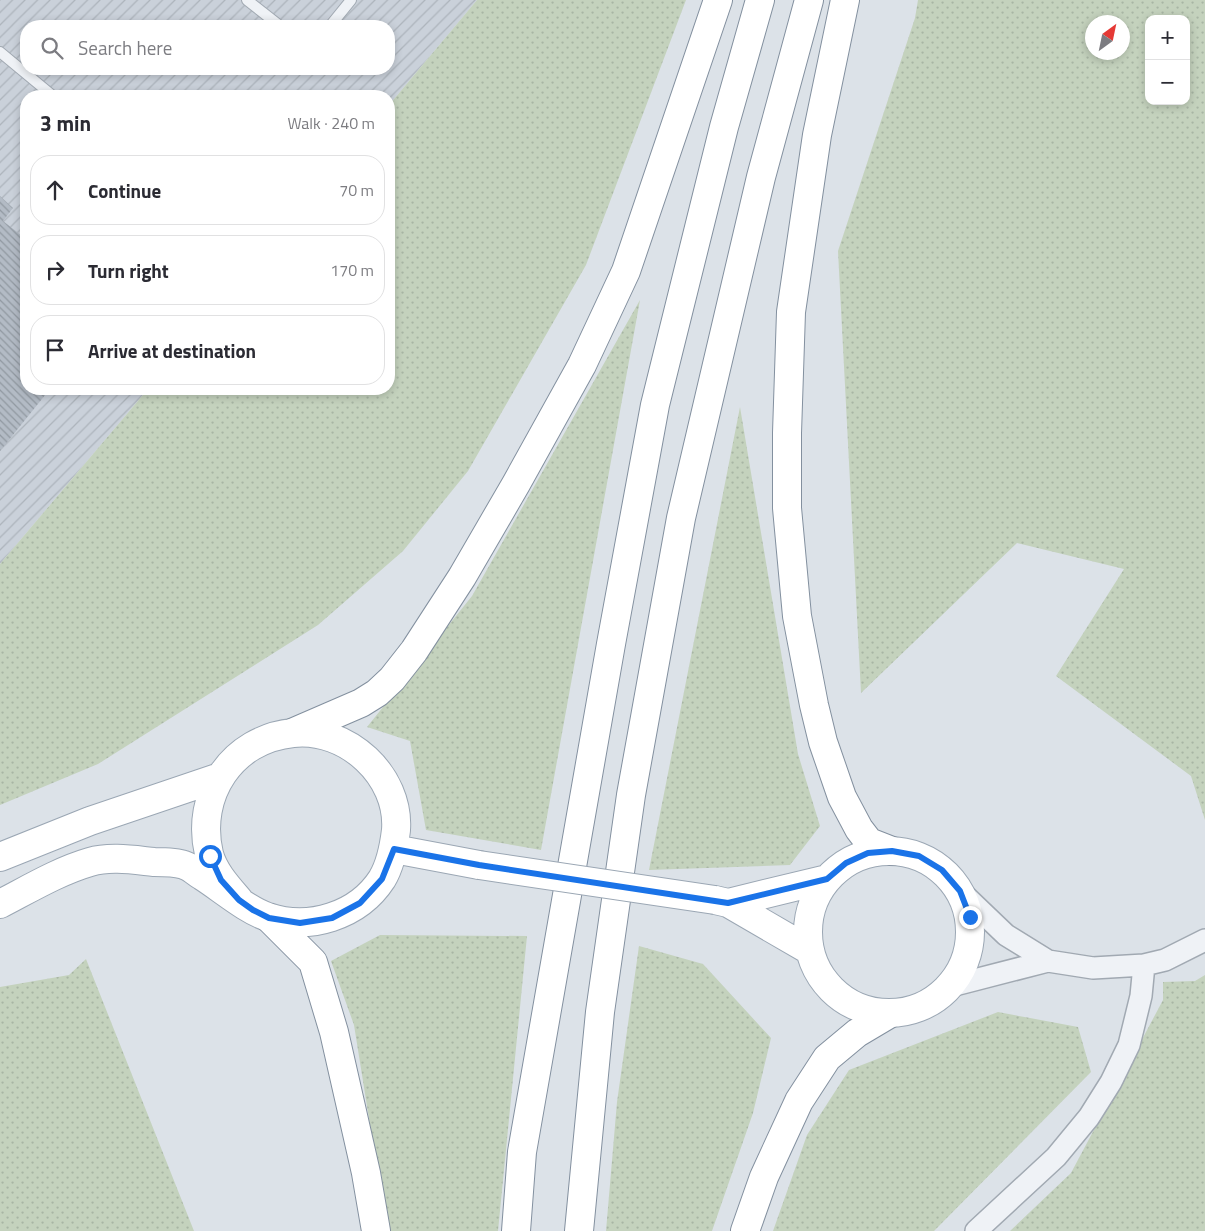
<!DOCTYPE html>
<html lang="en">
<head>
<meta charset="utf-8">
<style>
  :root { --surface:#fff; --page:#f7f7f7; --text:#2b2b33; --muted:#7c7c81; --line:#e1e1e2 }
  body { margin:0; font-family:"Titillium Web",sans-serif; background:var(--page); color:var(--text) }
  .controls { position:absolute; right:15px; top:15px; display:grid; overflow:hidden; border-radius:10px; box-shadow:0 2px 8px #0003 }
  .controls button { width:45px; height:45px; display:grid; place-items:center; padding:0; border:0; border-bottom:1px solid var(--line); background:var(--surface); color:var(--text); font:25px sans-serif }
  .compass { position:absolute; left:1085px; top:15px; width:45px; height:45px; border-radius:50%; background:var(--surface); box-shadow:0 2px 8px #0003; rotate:33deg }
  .stop { position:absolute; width:15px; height:15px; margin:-11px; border:4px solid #1a73e8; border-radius:50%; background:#fff }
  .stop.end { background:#1a73e8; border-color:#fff; box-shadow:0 1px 5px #0008 }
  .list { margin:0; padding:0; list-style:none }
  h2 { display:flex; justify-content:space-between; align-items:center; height:65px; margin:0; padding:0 20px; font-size:21px }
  h2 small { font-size:16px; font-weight:400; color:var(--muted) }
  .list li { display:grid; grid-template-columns:32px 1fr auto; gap:15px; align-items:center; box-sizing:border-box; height:70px; margin:0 10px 10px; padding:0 10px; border:1px solid var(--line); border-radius:20px }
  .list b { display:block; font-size:19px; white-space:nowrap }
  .list em { font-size:16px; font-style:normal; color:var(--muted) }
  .icon { flex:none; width:28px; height:28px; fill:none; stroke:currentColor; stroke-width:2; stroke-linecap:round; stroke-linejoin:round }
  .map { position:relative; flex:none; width:1205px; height:1231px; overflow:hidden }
  .search { position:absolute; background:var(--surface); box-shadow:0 2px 8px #0003; left:20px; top:20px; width:375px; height:55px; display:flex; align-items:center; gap:12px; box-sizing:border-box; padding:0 18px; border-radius:20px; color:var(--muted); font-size:19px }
  .panel { position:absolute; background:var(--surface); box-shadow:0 2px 8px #0003; left:20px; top:90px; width:375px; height:305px; border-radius:20px }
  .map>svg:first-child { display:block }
</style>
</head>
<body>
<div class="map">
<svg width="1205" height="1231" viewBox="0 0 1205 1231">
  <defs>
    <pattern id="industrial-furrows" width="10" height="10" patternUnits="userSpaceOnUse" patternTransform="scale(1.25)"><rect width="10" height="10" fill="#cad1da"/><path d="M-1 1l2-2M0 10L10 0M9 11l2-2" fill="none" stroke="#adb4bc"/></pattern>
    <pattern id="grass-dots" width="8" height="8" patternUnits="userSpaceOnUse" patternTransform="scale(1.25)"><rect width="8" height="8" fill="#c4d2bd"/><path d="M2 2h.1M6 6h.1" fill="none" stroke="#a8b5a4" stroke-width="1.8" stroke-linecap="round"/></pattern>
    <pattern id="building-back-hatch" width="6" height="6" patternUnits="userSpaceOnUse" patternTransform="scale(1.25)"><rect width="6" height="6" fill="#b3bbc5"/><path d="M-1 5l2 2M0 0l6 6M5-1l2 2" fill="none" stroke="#9199a1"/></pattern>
  </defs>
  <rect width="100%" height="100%" fill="#dce2e8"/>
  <path fill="url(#industrial-furrows)" fill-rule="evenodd" d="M0 0H477L389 105V96H26V389H148L0 564ZM26 26H389V69H26Z"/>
  <path fill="url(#grass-dots)" fill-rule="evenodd" d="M477 0H686L586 265 468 471 403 551 318 625 98 764 0 805V564L148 389H389V105Z
    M918 0H1205V820L1191 776 1056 676 1124 569 1017 543 861 693 838 251 915 18ZM1149 19H1186V101H1149ZM1092 22H1122V52H1092Z
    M640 300 541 850 426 830 410 741 367 727 472 596Z
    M740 407 798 754 820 826 790 865 649 870Z
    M380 935 527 936 498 1231H387L354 1025 331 961Z
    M639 946 703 964 771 1038 753 1113 712 1231H606L617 1102Z
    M86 959 194 1231H0V987L69 975Z
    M1205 975V1231H1010L1071 1173 1163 1000V982L1195 981Z
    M998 1012 1078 1027 1091 1072 934 1231H773L807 1135 849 1070Z"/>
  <path fill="url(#building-back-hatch)" d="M0 196 13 208 3 221 26 239V389H50L0 451Z"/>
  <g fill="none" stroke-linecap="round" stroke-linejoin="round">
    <g stroke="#a1a9b2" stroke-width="12">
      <path id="service" d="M247 0 280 26
        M330 26 351 0
        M0 52 53 96"/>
    </g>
    <g stroke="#a1a9b2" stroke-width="24">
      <path id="minor" d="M960 891 1006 935 1048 961 1093 968 1144 965 1165 960 1205 940
        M951 986 1048 961
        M976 1231 1056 1157 1089 1117 1111 1082 1129 1045 1141 996 1144 965"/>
    </g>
    <g stroke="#9ba7b4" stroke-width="30">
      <path id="primary" d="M394 849 479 865
        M808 932a81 81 0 1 1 162 0a81 81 0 1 1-162 0Z
        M0 857 90 821 220 777
        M715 900 728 903 809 950
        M728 903 827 879
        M0 904C29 889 59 871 90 862 110 856 134 860 154 862 164 862 176 862 184 865 191 867 197 873 202 876 221 888 248 911 268 917 309 931 358 916 382 879 391 864 394 847 396 830 400 776 347 727 293 733 232 739 195 795 209 854 214 872 227 886 239 900"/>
    </g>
    <g stroke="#83909f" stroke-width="30">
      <path id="trunk" d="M845 0 817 135 791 312 787 433V508L797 616 814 705 823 742 842 797 859 829 869 842 892 851
        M294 732 361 703 377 693 392 679 414 651 462 577 516 484 582 365 626 271 718 0"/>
    </g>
    <g stroke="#83909f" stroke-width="30">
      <path id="motorway" d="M269 918 313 962 334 1032 366 1173 376 1231
        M516 1231 522 1152 611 644 655 405 724 127 760 0
        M579 1231 600 1012 631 795 681 518 761 177 809 0
        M745 1231 764 1177 799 1101 827 1058 857 1033 889 1014"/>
    </g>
    <use href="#service" stroke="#eff2f6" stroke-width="10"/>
    <use href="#minor" stroke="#eff2f6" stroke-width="21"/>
    <use href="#primary" stroke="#fff" stroke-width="28"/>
    <use href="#trunk" stroke="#fff" stroke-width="28"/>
    <use href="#motorway" stroke="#fff" stroke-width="28"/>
    <g stroke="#9ba7b4" stroke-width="30" stroke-linecap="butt">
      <path id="primary-bridge" d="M479 865 715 900"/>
    </g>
    <use href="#primary-bridge" stroke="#fff" stroke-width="28"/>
  </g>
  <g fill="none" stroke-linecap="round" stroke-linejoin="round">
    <path stroke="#1a73e8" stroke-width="6" d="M210 856 221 880 239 900 253 910 269 918 300 923 332 918 360 903 382 879 394 849 479 865 728 903 827 879 846 863 868 853 892 851 919 856 942 870 960 891 970 917"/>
  </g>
</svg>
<div class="controls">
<button>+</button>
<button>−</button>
</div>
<svg class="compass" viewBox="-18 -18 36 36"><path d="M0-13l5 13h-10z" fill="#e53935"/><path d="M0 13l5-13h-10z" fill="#7c7c81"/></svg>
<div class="stop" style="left:210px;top:856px"></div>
<div class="stop end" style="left:970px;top:917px"></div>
<div class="search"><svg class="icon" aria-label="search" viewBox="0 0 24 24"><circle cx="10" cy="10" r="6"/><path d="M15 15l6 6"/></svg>Search here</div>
<section class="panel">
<h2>3 min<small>Walk · 240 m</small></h2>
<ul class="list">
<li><svg class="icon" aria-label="ahead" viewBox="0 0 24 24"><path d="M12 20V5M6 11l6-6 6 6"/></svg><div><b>Continue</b></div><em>70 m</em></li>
<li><svg class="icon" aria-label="right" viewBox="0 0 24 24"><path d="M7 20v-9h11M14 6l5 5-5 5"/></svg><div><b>Turn right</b></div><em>170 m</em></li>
<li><svg class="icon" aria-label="arrive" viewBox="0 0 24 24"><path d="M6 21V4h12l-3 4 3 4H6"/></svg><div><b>Arrive at destination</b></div></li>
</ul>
</section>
</div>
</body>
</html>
